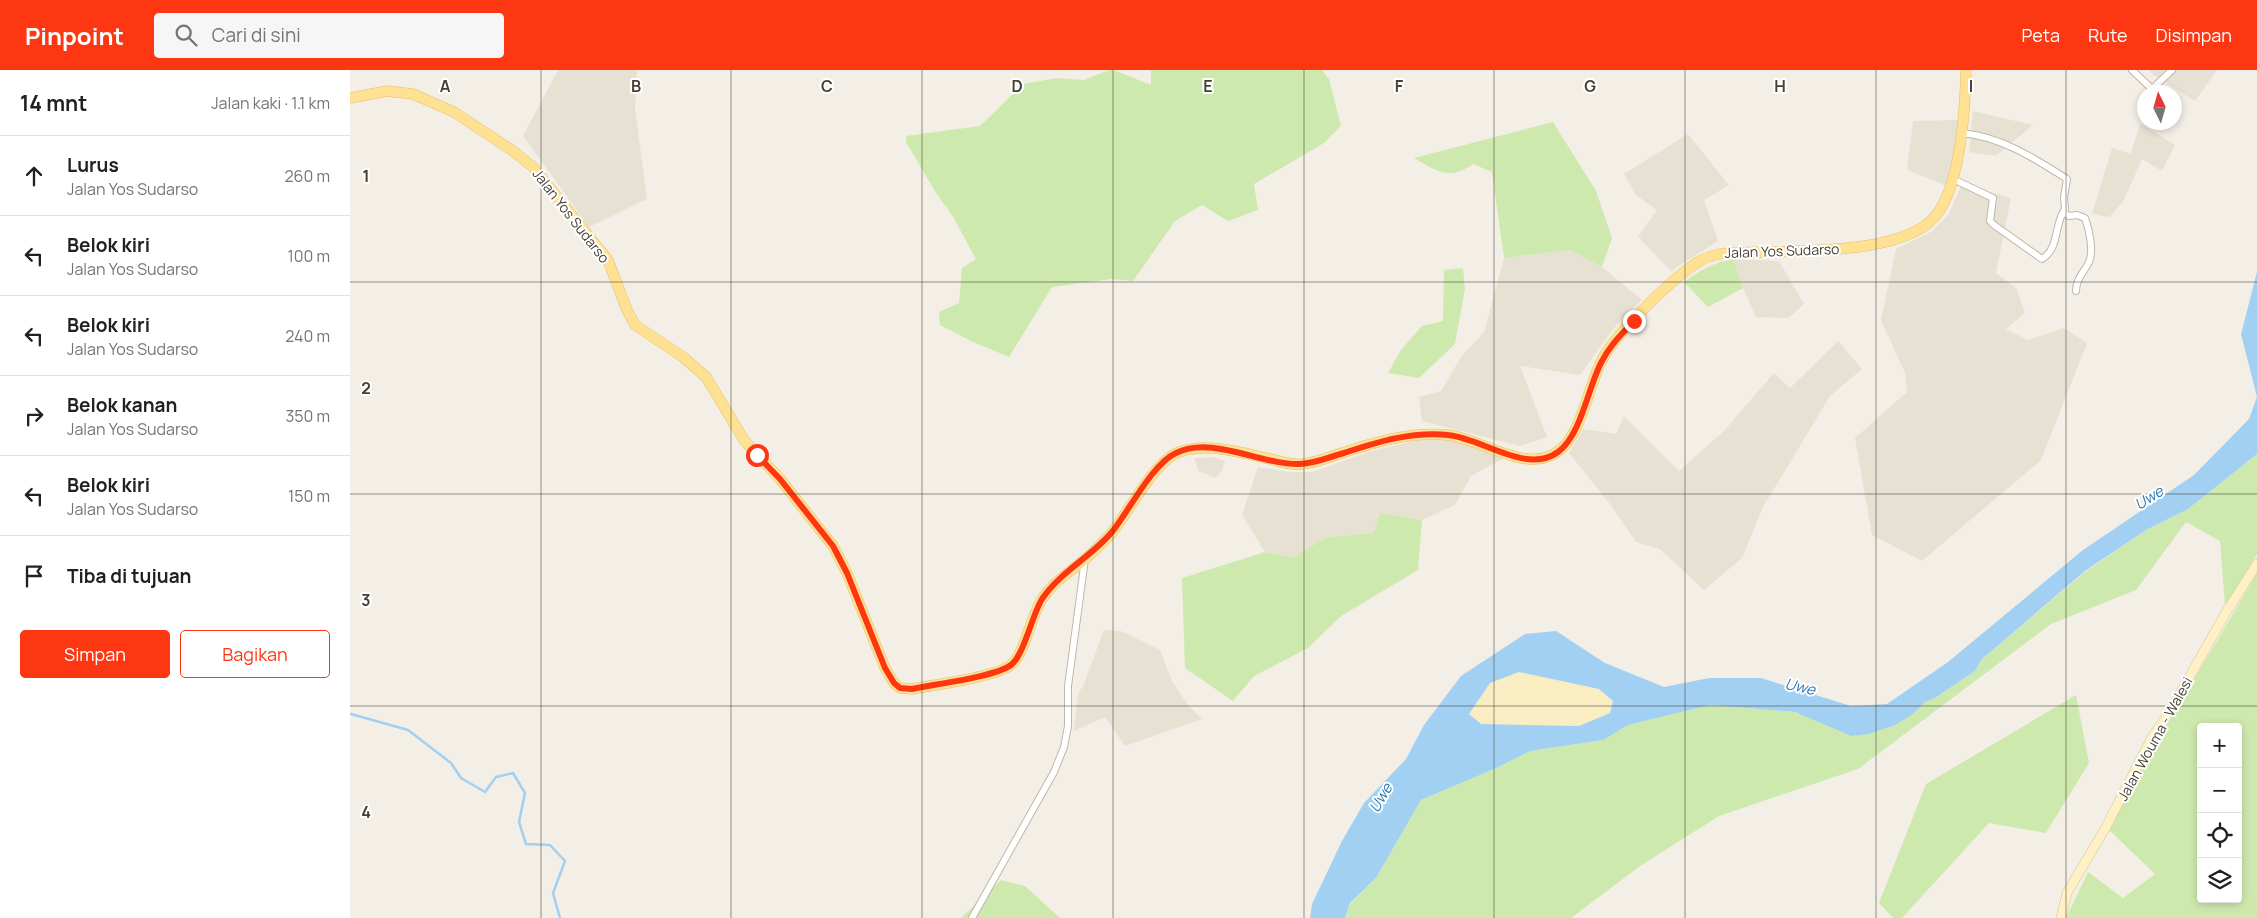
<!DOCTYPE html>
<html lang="id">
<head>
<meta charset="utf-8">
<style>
  :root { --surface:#fff; --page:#f6f6f6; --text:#202124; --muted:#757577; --line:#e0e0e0; --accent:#fe3713 }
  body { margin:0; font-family:Manrope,sans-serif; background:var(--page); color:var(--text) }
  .controls { position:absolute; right:15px; bottom:15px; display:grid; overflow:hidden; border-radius:5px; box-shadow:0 2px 8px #0003 }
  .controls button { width:45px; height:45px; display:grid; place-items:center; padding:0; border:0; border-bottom:1px solid var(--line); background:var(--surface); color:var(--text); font:25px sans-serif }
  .compass { position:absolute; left:1787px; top:15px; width:45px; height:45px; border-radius:50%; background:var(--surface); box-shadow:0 2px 8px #0003; rotate:355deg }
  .stop { position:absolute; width:15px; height:15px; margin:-11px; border:4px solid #fe3713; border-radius:50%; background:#fff }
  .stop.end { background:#fe3713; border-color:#fff; box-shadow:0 1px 5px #0008 }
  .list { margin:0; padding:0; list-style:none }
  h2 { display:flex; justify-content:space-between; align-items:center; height:65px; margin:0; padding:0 20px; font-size:21px }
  h2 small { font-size:16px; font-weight:400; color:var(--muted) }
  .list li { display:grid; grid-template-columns:32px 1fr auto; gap:15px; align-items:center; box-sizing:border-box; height:80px; padding:0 20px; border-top:1px solid var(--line) }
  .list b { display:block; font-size:19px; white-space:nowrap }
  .list p { margin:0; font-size:16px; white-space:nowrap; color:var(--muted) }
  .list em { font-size:16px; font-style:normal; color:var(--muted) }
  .actions { display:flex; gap:10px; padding:15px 20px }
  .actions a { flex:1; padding:11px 0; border:1px solid var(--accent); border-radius:5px; text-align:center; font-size:18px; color:var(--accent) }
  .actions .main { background:var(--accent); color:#fff }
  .icon { flex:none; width:28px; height:28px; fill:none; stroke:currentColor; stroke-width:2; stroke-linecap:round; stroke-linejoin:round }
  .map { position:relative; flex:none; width:1907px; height:848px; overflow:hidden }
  header { display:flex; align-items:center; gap:30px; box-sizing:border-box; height:70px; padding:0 25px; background:var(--accent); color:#fff }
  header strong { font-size:24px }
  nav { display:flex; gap:28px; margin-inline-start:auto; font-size:18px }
  .search { width:350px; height:45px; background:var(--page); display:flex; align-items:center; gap:12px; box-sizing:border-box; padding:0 18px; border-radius:5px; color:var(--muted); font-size:19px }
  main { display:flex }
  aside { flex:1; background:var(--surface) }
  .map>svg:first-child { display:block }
</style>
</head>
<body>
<header>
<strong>Pinpoint</strong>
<div class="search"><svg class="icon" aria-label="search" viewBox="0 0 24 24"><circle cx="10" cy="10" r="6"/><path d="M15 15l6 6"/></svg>Cari di sini</div>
<nav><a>Peta</a><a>Rute</a><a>Disimpan</a></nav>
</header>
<main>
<aside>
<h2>14 mnt<small>Jalan kaki · 1.1 km</small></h2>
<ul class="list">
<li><svg class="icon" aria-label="ahead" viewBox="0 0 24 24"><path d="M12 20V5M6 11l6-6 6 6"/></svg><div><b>Lurus</b><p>Jalan Yos Sudarso</p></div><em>260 m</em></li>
<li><svg class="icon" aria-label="left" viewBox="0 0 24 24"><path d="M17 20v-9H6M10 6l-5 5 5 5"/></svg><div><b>Belok kiri</b><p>Jalan Yos Sudarso</p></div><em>100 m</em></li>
<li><svg class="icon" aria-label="left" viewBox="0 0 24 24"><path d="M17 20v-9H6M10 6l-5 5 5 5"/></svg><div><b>Belok kiri</b><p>Jalan Yos Sudarso</p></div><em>240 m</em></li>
<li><svg class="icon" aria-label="right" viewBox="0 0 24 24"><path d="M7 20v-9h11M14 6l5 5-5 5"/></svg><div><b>Belok kanan</b><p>Jalan Yos Sudarso</p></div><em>350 m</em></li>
<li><svg class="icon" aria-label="left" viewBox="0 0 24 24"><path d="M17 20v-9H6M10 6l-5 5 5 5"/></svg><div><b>Belok kiri</b><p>Jalan Yos Sudarso</p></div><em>150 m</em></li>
<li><svg class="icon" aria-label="arrive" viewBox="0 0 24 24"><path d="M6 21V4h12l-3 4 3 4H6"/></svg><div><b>Tiba di tujuan</b></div></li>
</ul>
<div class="actions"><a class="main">Simpan</a><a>Bagikan</a></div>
</aside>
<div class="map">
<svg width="1907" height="848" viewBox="0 0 1907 848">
  <rect width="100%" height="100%" fill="#f3efe6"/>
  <path fill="#e7e1d4" d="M208 0H287L285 38 297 129 239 157 173 66Z
    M1799 0H1867L1845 31 1802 4Z
    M1623 41 1683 55 1646 86 1619 82Z
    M1608 50 1604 85 1597 116 1557 100 1563 51Z
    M1790 53 1825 75 1812 101 1792 89 1774 130 1764 142 1759 147 1742 144 1762 78 1781 84Z
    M1338 64 1379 115 1354 130 1368 171 1321 201 1288 167 1307 140 1286 125 1274 104Z
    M1612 114 1661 128 1646 203 1666 218 1675 243 1656 259 1678 270 1714 258 1737 273 1691 390 1572 491 1522 465 1505 368 1557 322 1555 303 1531 250 1546 179 1581 162 1599 144Z
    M1220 180 1252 197 1292 230 1275 245 1260 263 1230 305 1170 296 1197 367 1170 376 1072 351 1069 327 1091 321 1111 287 1134 262 1154 188Z
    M1383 189 1429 191 1454 234 1439 248 1406 247 1393 218Z
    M1488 271 1512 299 1480 326 1413 437 1392 488 1354 520 1310 479 1286 472 1260 434 1219 383 1233 359 1266 364 1274 346 1329 401 1374 361 1424 303 1440 318Z
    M1072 369H1091L1115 372 1154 388 1121 406 1105 435 1072 450 1030 443 1023 463 977 467 943 487 915 482 892 445 908 397 939 402H962L1022 381Z
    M863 387 875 391 872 400 865 408 848 401 844 388Z
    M754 560 771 561 810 580 822 611 838 635 852 649 775 676 755 647 724 661 728 624 734 614Z"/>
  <path fill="#cee9ae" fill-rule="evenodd" d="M759 0H764L801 15V0H972L979 9 991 56 974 73 904 114 908 140 878 151 852 135 825 151 783 211 761 209 702 217 659 287 623 272 590 255 589 242 609 233 612 198 626 189 602 145 586 123 556 72V66L630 56 673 14 707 8 734 10Z
    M1203 52 1246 121 1262 168 1252 197 1220 180 1154 188 1142 102 1123 94C1100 111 1086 101 1064 88Z
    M1383 189 1393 218 1358 237 1334 212C1350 200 1364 193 1383 189Z
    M1113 198 1115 219 1105 274 1069 308 1038 303 1051 280 1072 256 1093 251 1094 200Z
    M1907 384V484L1875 536 1870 471 1836 452 1786 520 1701 554 1508 699 1369 746 1290 796 1221 848H995L1000 834 1026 808 1071 730 1144 699 1180 681 1253 670 1278 655 1360 635 1445 642 1501 666 1563 644 1575 632 1585 628 1625 601 1631 590 1735 502 1796 460 1838 439Z
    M1030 443 1072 450 1068 500 991 546 958 578 904 606 883 631 835 598 832 508 915 482 943 487 977 467 1023 463Z
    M1907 503V848H1716L1738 802 1773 828 1805 804 1759 760 1780 718ZM1851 657H1888V829H1851Z
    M1726 625 1739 693 1696 763 1639 753 1552 848H1543L1529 833 1576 714Z
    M651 810 675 816 710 848H611Z"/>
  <path fill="#f9edc1" d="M1169 602 1249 619 1263 631 1259 643 1229 656 1131 654 1119 644 1140 613Z"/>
  <path fill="#a1d0f2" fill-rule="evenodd" d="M1907 202V384L1838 439 1796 460 1735 501 1631 590 1625 601 1585 628 1575 632 1563 644 1545 655 1519 664 1501 666 1445 642 1360 635 1278 655 1253 670 1180 681 1144 699 1071 730 1026 808 1000 833 995 848H960L962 834 992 771 1014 733 1056 689 1074 655 1111 606 1175 564 1206 561 1255 593 1314 617 1359 608H1411L1501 636 1537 634 1598 592 1733 480 1844 405 1899 349 1907 327 1891 264ZM1169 602 1249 619 1263 631 1260 643 1229 656 1131 654 1119 644 1140 613Z"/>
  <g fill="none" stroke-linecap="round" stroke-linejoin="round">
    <path stroke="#a1d0f2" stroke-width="2.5" d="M1 644 58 660 101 693 111 708 135 722 146 707 163 703 175 723 169 752 176 774 200 775 215 791 203 823 210 848"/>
    <g stroke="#bfb7a9" stroke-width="8">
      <path id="street" d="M1782 0 1802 19 1822 0
        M1603 109 1643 128 1640 151 1644 155 1692 189C1710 178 1704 153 1715 139L1714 127 1717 109C1684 88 1650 66 1611 63
        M1713 142 1719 146 1727 145 1735 148C1739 159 1744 180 1739 192 1734 202 1726 209 1726 221
        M622 848 704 702 714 677 718 656V616L735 489"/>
    </g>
    <g stroke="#d4c495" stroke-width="10">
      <path id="secondary" d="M1711 848 1717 823 1756 757 1801 669 1822 638 1875 544 1907 494"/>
    </g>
    <g stroke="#e6bf62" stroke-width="11">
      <path id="primary" d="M0 28 37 21 63 24 104 42 163 81 183 97 258 190 277 240 285 255 333 287 356 307 394 370 430 409 483 476 497 503 535 598 544 613 550 618 562 619C583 615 648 607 662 594 675 582 681 546 692 529 703 512 719 503 734 490 743 483 752 473 760 465 778 444 804 391 829 382 858 372 892 383 921 389 931 392 941 395 952 394 965 393 979 387 992 383 1026 372 1062 361 1098 365 1132 369 1175 404 1207 382 1232 366 1238 316 1252 290 1265 264 1320 211 1345 194 1353 188 1360 186 1369 184 1422 178 1552 191 1587 144 1611 112 1615 39 1616 0"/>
    </g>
    <use href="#street" stroke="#fff" stroke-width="6"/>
    <use href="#secondary" stroke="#fff1c5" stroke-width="9"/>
    <use href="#primary" stroke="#ffe194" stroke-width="10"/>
  </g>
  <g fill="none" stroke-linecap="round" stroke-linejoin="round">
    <path stroke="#fe3713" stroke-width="6" d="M407 385 430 409 483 476 497 503 535 598 544 613 550 618 562 619C584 614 645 607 661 595 674 585 682 545 692 529 710 502 741 487 762 462 779 441 802 394 826 383 862 365 911 395 949 394 964 394 979 387 994 383 1027 372 1062 361 1098 365 1132 368 1177 405 1208 382 1232 364 1238 316 1252 291 1260 275 1272 264 1284 251"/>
  </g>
  <path fill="none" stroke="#464035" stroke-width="1" stroke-opacity="0.55" d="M191 0V848M381 0V848M572 0V848M763 0V848M954 0V848M1144 0V848M1335 0V848M1526 0V848M1716 0V848M0 212H1907M0 424H1907M0 636H1907"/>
  <g text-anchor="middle" stroke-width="4" stroke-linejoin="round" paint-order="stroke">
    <g font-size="14" fill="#464035" stroke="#fff">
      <text transform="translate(221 146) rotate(52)" y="5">Jalan Yos Sudarso</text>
      <text transform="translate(1432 181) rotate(-2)" y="5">Jalan Yos Sudarso</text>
      <text transform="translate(1805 669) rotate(-61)" y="5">Jalan Wouma - Walesi</text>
    </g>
    <g font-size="15" font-style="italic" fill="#2c7ab4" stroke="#fff">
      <text transform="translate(1799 428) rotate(-33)" y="5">Uwe</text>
      <text transform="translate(1450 617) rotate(13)" y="5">Uwe</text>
      <text transform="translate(1031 728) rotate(-60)" y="5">Uwe</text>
    </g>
  </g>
  <g font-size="16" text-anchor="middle" font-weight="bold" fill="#464035" stroke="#fff" stroke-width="4" stroke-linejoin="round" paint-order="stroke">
    <text x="95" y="22">A</text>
    <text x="286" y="22">B</text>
    <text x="477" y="22">C</text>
    <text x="667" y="22">D</text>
    <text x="858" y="22">E</text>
    <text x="1049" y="22">F</text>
    <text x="1240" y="22">G</text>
    <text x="1430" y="22">H</text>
    <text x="1621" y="22">I</text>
    <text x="16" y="112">1</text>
    <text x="16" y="324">2</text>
    <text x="16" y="536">3</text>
    <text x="16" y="748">4</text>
  </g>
</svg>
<div class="controls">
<button>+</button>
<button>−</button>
<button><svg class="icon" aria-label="locate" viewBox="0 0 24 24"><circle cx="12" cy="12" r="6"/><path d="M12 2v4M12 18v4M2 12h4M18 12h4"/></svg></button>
<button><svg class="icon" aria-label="layers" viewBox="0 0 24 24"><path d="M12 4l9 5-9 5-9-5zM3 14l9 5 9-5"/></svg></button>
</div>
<svg class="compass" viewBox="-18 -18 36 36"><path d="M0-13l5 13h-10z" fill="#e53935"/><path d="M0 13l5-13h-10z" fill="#757577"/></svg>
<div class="stop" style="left:407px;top:385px"></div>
<div class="stop end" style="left:1284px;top:251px"></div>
</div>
</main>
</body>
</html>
